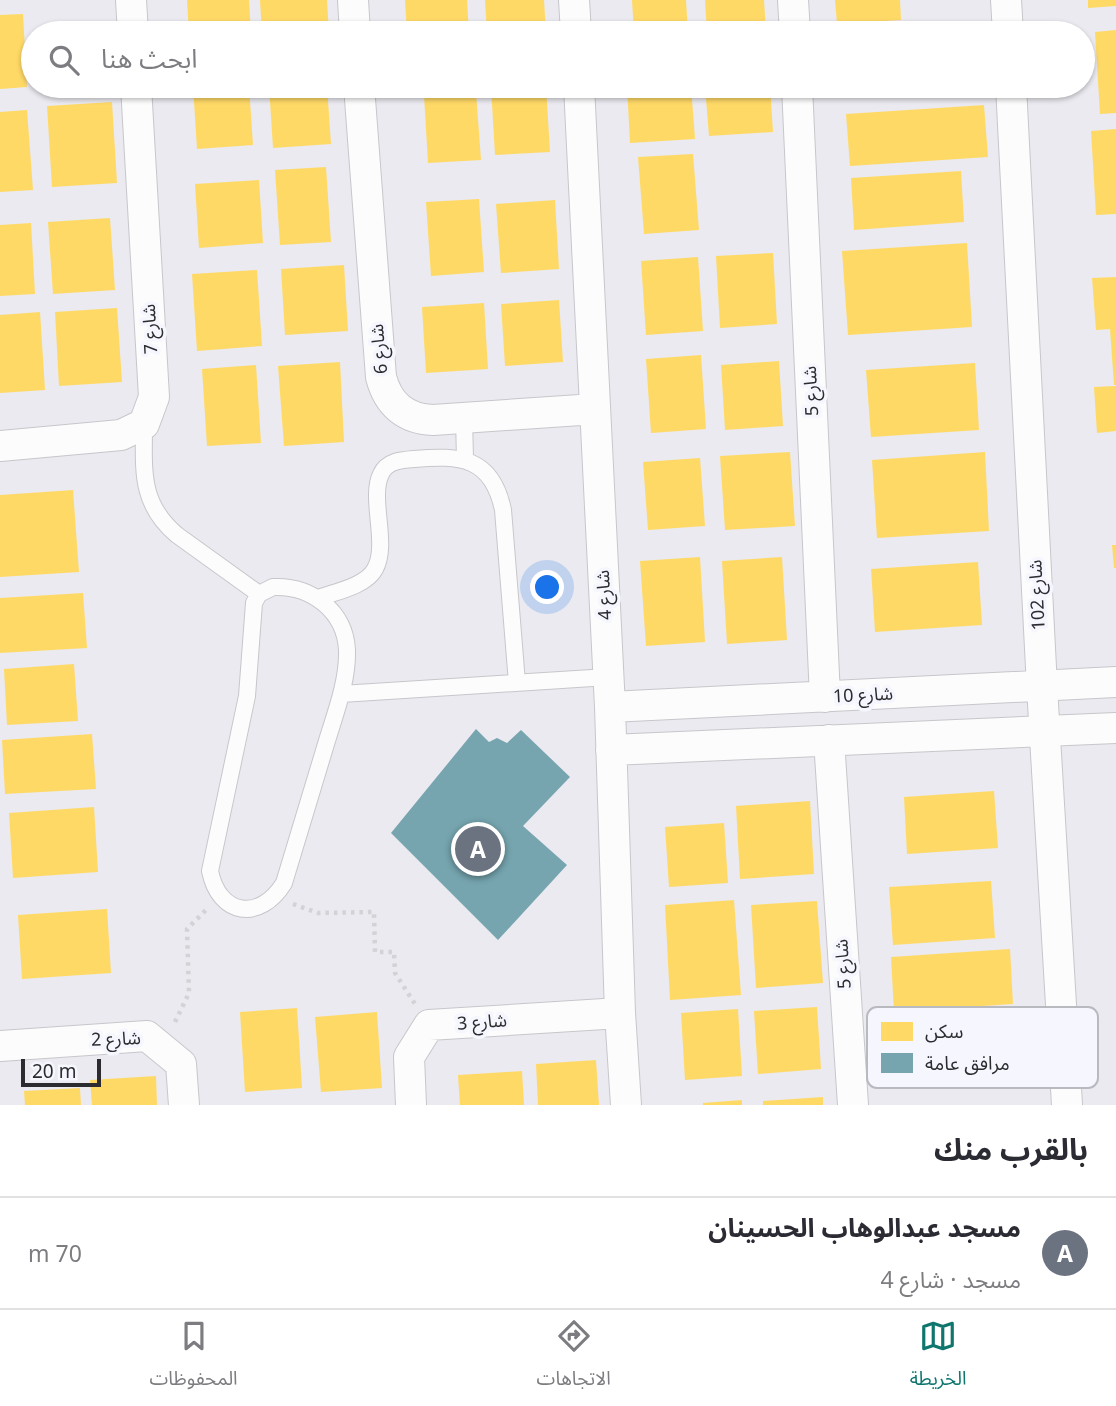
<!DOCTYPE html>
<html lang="ar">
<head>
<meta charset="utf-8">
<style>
  :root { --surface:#fff; --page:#f2f2f3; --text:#2b2b33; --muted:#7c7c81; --line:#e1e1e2; --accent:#0f766e }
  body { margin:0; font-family:"Noto Sans","Noto Sans Arabic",sans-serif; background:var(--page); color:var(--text); direction:rtl }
  .scale { position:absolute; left:21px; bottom:18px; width:80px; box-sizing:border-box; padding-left:7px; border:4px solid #2c2c30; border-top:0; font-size:19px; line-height:24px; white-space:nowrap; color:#2c2c30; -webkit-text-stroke:5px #f5f6fe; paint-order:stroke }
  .you { position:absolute; left:548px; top:588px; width:24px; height:24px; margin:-18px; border:5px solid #fff; border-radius:50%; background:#1a73e8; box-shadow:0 0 0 10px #1a73e833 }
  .badge { display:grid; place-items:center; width:46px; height:46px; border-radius:50%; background:var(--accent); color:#fff; font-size:23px; font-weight:700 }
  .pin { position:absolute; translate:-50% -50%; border:4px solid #fff; box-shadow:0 2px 7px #0006 }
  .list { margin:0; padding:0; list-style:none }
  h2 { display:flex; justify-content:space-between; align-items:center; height:91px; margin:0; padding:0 28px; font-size:30px }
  h2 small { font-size:23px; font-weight:400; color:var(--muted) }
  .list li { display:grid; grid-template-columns:46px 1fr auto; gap:21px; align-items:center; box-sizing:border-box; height:112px; padding:0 28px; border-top:2px solid var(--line) }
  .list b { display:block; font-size:26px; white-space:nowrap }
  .list p { margin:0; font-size:23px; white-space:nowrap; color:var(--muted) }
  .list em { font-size:23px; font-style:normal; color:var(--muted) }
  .icon { flex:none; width:38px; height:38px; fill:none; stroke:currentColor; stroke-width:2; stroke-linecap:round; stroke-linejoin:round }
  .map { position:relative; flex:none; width:1116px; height:1105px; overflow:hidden; direction:ltr }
  .search { position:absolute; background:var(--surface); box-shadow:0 2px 5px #0004; left:21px; right:21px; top:21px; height:77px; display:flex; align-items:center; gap:18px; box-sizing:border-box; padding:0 24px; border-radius:38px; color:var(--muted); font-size:26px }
  .sheet { height:203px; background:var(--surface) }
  nav { display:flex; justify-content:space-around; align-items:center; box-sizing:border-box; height:98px; border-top:2px solid var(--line); background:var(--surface); font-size:19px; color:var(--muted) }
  nav a { display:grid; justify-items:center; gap:4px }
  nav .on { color:var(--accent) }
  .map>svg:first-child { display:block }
</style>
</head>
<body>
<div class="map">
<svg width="1116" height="1105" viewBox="0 0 1116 1105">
  <rect width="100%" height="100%" fill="#eaeaf0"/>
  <path fill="#ffd966" d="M187 0H249L251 33H189Z
    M260 0H327L329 33H262Z
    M405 0H467L469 33H407Z
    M485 0H544L546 33H487Z
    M632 0H686L688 33H634Z
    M705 0H764L766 32 707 33Z
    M835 0H900L901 20 837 24Z
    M1088 0H1116V6L1088 8Z
    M23 14 27 87 0 89V15Z
    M1116 30V113L1100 114 1095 32Z
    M193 86H249L253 145 197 149Z
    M269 86H327L331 144 273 148Z
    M546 86 550 152 495 155 491 87Z
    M627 86H691L695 139 630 143Z
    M705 86H770L773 132 709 136Z
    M835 86H913V88L836 93Z
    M476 92 481 160 428 163 424 95Z
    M112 102 117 183 52 187 47 106Z
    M984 105 988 157 850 166 846 114Z
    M27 110 33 190 0 192V112Z
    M1116 129V214L1096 215 1091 131Z
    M693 154 699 230 644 234 638 157Z
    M326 167 331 242 280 245 275 170Z
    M961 171 964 222 854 230 851 178Z
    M259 180 263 243 199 248 195 184Z
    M479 199 484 272 431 276 426 202Z
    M555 200 559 269 501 273 496 204Z
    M110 218 115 290 53 294 48 222Z
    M31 223 35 294 0 296V225Z
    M967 243 972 327 848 335 842 251Z
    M773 253 777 324 720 328 716 256Z
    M698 257 703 331 646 335 641 261Z
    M344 265 348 331 285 335 281 269Z
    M257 270 262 346 197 351 192 274Z
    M1116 277V385H1114L1110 329 1096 330 1092 278Z
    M559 300 563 362 505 366 501 304Z
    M484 303 488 369 426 373 422 307Z
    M117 308 122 382 59 386 55 312Z
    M40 312 45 390 0 393V315Z
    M701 355 706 429 651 433 646 359Z
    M779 361 783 426 725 430 721 365Z
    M340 362 344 442 284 446 278 366Z
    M975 363 979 430 871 437 866 370Z
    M256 365 261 443 207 446 202 369Z
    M1116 386V431L1097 433 1094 387Z
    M790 452 795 526 725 530 720 456Z
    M985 452 989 531 877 538 872 460Z
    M700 458 705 526 648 530 643 462Z
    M73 490 79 572 0 577V495Z
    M1112 545H1116V568H1114Z
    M700 557 705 642 646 646 640 561Z
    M782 557 787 640 727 644 722 561Z
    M978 562 982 625 875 632 871 569Z
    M83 593 87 648 0 653V598Z
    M74 664 78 721 7 725 4 669Z
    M92 734 96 789 5 794 2 740Z
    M994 791 998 848 907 854 904 797Z
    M810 801 814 874 740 879 736 806Z
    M94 807 98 872 13 878 9 813Z
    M724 823 728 883 669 887 665 827Z
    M991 881 995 938 893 945 889 887Z
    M734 900 741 995 670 1000 665 905Z
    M817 901 823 983 756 988 751 905Z
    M107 909 111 973 22 979 18 915Z
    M1010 949 1013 1004 894 1012 891 957Z
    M817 1007 821 1069 758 1074 754 1011Z
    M297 1008 302 1088 245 1092 240 1012Z
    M738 1009 742 1076 685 1080 681 1013Z
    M377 1012 382 1088 321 1092 315 1017Z
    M596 1060 599 1105H538L536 1064Z
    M522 1071 524 1105H460L458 1075Z
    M156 1076 157 1105H92L90 1080Z
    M80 1088 81 1105H25L24 1091Z
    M823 1097V1105H763V1101Z
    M742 1100V1105H703V1103Z"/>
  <path fill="#76a5af" d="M476 729 489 742 497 738 507 743 521 730 570 777 523 826 567 865 498 940 391 833Z"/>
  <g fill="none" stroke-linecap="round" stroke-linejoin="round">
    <g stroke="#c7c7cb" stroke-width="18">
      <path id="lane" d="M464 418 465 460
        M144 424C144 469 139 503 177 535L259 594
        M273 587C311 585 345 611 347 650 348 681 335 714 326 744 312 791 298 837 284 883 260 922 219 916 210 871L247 696 254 603 259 594Z
        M318 598C335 592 366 586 375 569 389 544 369 498 381 474 387 461 401 460 414 459 460 455 492 457 503 510L517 683
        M341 694 608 677"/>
    </g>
    <g stroke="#c7c7cb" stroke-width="32">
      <path id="street" d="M131 0 133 33
        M353 0 355 33
        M574 0 576 33
        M793 0 795 33
        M1006 0 1008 33
        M359 86 381 377C388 404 405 419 433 420L595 409
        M579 86 610 707 620 1013 626 1105
        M797 86 825 697
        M1011 86 1042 687 1067 1105
        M0 446 121 435 144 424 154 397 136 86
        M610 707 1116 682
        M829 740 853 1105
        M611 750 1116 728
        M0 1046 147 1036 181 1064 184 1105
        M411 1105 409 1057 429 1025 620 1013"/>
    </g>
    <path stroke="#d3d3d5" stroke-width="4.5" stroke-dasharray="3.5 5" stroke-linecap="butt" d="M293 904 318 913 374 912 375 952H394L395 973 415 1004
      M175 1022 189 993 187 929 206 910"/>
    <use href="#lane" stroke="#fcfcfd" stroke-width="16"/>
    <use href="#street" stroke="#fcfcfd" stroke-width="30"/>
  </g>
  <g text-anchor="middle" stroke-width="7" stroke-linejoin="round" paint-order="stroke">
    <g font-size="18" fill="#2c2c30" stroke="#f5f6fe">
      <text transform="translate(150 329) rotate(-93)" y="6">شارع 7</text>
      <text transform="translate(379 349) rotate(-95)" y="6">شارع 6</text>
      <text transform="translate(811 391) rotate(-93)" y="6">شارع 5</text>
      <text transform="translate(604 595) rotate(-93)" y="6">شارع 4</text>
      <text transform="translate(1037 595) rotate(-93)" y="6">شارع 102</text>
      <text transform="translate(863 695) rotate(-3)" y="6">شارع 10</text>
      <text transform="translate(843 964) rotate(-94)" y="6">شارع 5</text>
      <text transform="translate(482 1022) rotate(-4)" y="6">شارع 3</text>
      <text transform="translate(116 1039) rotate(-2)" y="6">شارع 2</text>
    </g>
  </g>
  <rect x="867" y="1007" width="231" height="81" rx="10" fill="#f5f6fe" stroke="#b9b9c0" stroke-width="2"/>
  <rect x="881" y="1022" width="32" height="19" fill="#ffd966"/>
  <rect x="881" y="1053" width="32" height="20" fill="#76a5af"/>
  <g font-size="19" fill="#2c2c30">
    <text x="925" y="1038">سكن</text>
    <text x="925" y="1070">مرافق عامة</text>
  </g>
</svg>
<div class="scale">20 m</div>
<div class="you"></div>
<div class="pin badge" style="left:478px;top:849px;background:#6b7280">A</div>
<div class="search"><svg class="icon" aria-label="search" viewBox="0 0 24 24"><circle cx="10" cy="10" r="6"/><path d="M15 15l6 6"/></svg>ابحث هنا</div>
</div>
<section class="sheet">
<h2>بالقرب منك<small></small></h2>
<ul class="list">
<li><span class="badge" style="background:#6b7280">A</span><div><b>مسجد عبدالوهاب الحسينان</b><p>مسجد · شارع 4</p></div><em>70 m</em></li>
</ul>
</section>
<nav>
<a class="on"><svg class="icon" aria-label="map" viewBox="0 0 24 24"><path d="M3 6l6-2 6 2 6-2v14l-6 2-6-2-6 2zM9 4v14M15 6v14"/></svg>الخريطة</a>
<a><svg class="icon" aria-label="directions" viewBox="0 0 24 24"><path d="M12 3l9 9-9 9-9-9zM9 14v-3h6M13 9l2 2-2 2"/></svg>الاتجاهات</a>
<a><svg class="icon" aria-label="saved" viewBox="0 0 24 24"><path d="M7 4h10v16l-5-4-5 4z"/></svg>المحفوظات</a>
</nav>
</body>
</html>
